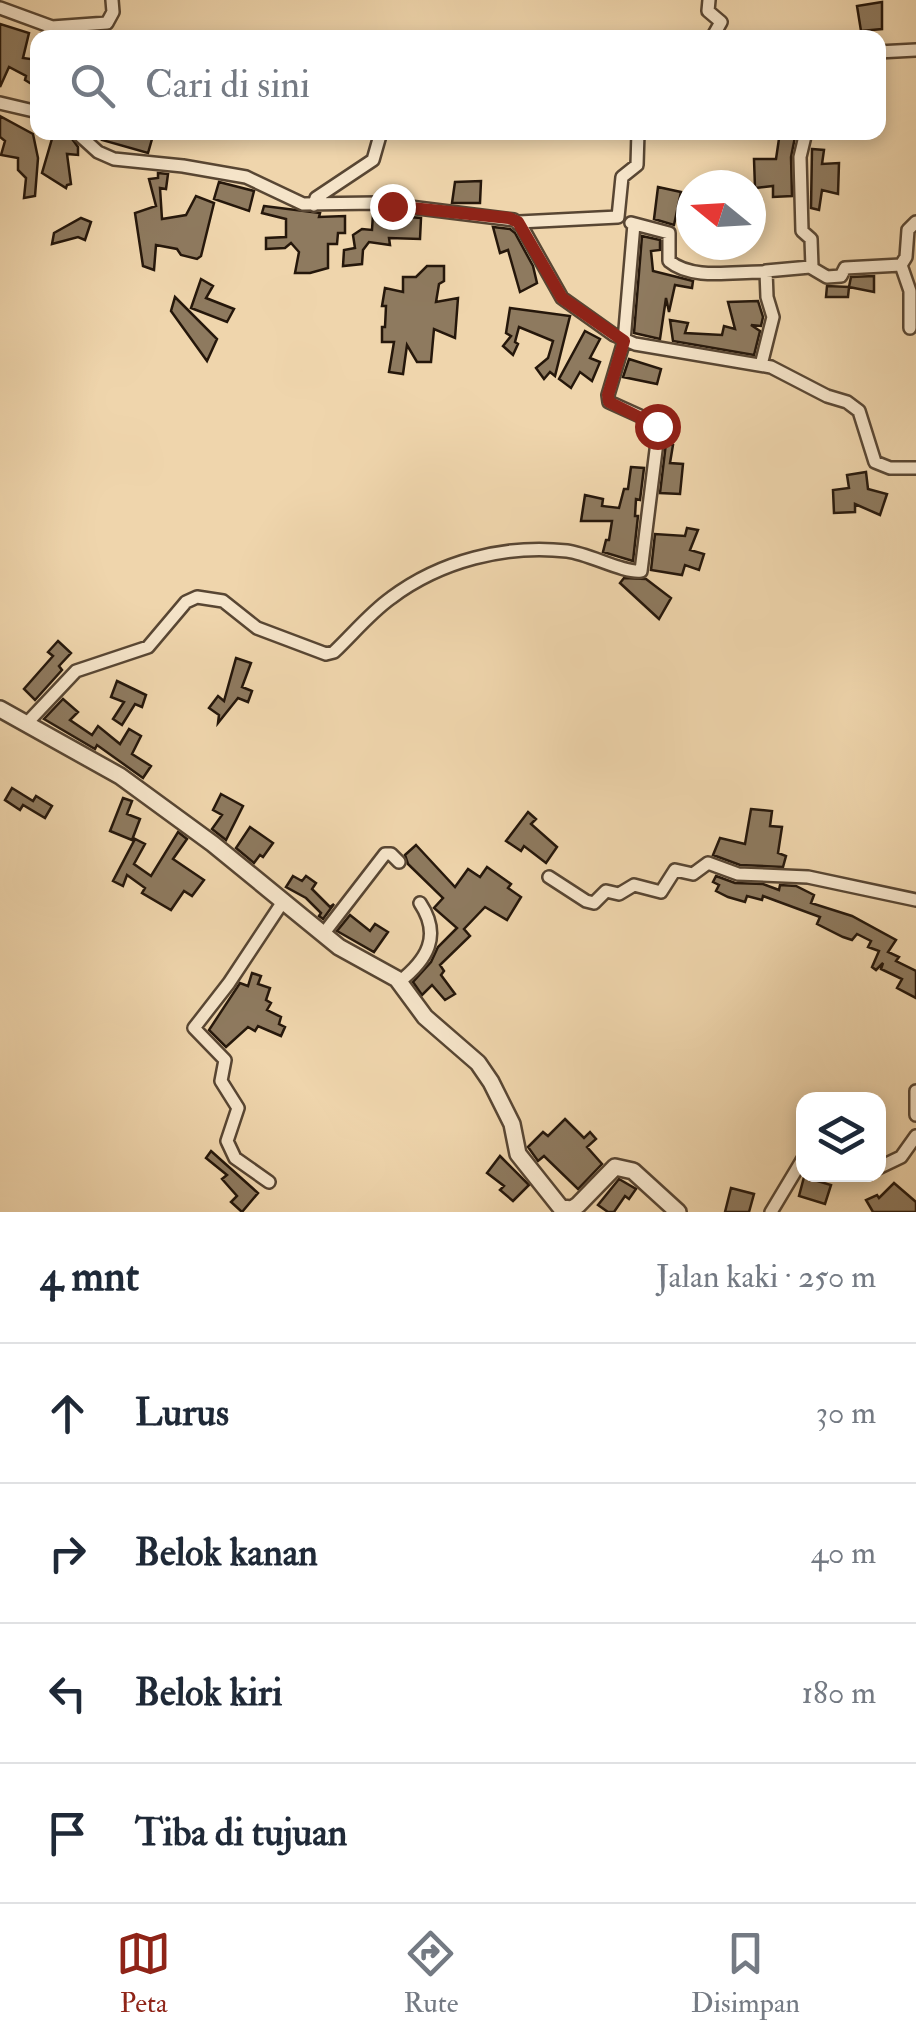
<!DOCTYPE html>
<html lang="id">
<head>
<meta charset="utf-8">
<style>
  :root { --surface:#fff; --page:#f6f6f7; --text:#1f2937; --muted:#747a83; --line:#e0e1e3; --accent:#8f2418 }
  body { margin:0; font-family:"IM FELL Double Pica",serif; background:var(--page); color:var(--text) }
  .controls { position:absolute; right:30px; bottom:30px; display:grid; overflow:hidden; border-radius:20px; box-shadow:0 5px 15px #0003 }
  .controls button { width:90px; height:90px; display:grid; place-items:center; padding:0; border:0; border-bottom:2px solid var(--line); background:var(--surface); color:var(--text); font:50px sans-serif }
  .compass { position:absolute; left:676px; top:170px; width:90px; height:90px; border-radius:50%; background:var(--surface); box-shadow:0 5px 15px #0003; rotate:288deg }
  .stop { position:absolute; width:30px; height:30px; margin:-22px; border:8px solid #8f2418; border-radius:50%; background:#fff }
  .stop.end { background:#8f2418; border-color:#fff; box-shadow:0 2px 10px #0008 }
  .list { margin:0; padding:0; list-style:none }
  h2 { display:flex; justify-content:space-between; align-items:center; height:130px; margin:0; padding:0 40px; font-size:42px }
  h2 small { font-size:32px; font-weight:400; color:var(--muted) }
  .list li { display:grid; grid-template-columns:65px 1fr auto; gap:30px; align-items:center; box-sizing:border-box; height:140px; padding:0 40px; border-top:2px solid var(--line) }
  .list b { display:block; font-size:38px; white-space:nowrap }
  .list em { font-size:32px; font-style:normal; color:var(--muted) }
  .icon { flex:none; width:55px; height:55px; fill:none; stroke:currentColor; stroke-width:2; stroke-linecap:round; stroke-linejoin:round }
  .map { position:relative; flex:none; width:916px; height:1212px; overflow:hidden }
  .search { position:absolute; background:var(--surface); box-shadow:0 5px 15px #0003; left:30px; right:30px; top:30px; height:110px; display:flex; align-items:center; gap:25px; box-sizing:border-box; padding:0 35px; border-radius:20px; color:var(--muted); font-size:38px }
  .sheet { height:690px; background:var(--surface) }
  nav { display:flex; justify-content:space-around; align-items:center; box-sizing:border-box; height:140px; border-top:2px solid var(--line); background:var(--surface); font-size:28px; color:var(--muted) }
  nav a { display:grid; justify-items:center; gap:5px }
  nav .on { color:var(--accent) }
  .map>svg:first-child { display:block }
</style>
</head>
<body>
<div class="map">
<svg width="916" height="1212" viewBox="0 0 916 1212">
  <rect width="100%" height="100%" fill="#efd5ac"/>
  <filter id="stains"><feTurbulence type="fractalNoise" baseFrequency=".002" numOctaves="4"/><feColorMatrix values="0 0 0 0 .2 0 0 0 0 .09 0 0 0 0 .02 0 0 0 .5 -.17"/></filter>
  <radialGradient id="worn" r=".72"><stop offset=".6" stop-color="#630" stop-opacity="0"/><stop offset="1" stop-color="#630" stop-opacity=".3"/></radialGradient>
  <path fill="#8e7a5f" stroke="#25170b" stroke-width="2.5" d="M882 2V29L861 31 857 6Z
    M0 24 29 33 23 58 38 60V88L25 80 26 76 9 67 0 87Z
    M0 116 33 134 38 158 35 196 24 198 26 178 18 170V158L1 155 5 141 0 137Z
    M54 132H67L78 147V155L67 154 71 184 67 185 66 188 42 173Z
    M104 132H154L148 153 102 140Z
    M780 132H796L791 157 792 196 773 197V186L755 188 754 159H776Z
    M812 149 824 150 822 164 839 163 838 194 822 190 819 210 811 208Z
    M158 173 168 174 166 189 160 188 162 219 186 215 196 196 214 203 201 256 197 259 181 255 177 249 156 245 154 270 143 266 135 213 156 206 149 179 158 178Z
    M481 181 480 203H452L455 182Z
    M219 182 254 191 249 211 214 199Z
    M658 187 681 192 674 225 654 219Z
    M264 206 320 213 319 217 345 216V233H338L337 244H328V268L310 273H295L299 252 291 243 285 248 266 249V238L286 237V219L262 213Z
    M373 214 421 218 420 239 389 238 390 245 369 242 363 250 362 264 343 266 344 250 355 248 353 235 362 229 372 230Z
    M81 218 91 222 85 240 78 237 52 244 54 233Z
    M493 227 510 229 515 233 533 266 537 283 520 292 508 250 500 253Z
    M642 236 660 240V250L651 251 653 271 693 281 692 288 675 285 669 312 666 298 660 339 634 333Z
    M427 266H444V281L439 284 436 302 458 298 455 338 434 329 431 362H417L407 345 403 374 389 372 394 342H382V327H385L386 306H382L385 288 403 292V277H416Z
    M874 276V292L849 287 848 297H826L827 286 849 287 851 277Z
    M201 279 213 286 206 298 234 309 227 322 191 308Z
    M175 297 217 339 207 361 171 311Z
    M758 301 763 317 761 326 751 325 760 331 754 355 673 341 670 320 688 323 685 333 722 335 724 326 735 329 728 302Z
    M510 308 570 316 555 376 550 372 544 379 536 368 548 358 553 341 519 327 515 342 518 344 513 355 503 346 511 336 506 333Z
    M585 331 600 339 590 358 600 362 592 381 580 372 571 388 559 379Z
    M629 359 661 369 657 384 623 377Z
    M666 443 673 445 670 463 683 464 680 494 660 493Z
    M631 467 644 468 640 500 636 499 635 516H638L633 561 603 552 606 540H609L612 521H581L585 495 603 499 602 506 619 508 624 489H628Z
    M866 472 868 489 887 494 880 515 855 504V512L834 513 833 490 849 488 847 475Z
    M687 528 698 530 690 550 704 554 699 570 685 565 682 575 651 570 655 534 685 536Z
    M624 578 646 579 671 598 659 619 620 583Z
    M58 641 71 653 59 666 62 670 35 700 24 689 53 656 48 652Z
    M236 658 251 663 242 687 252 691 248 702 238 698 218 723 219 715 209 708 218 696 224 701Z
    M117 681 146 695 142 707 135 704 122 725 113 719 124 702 111 697Z
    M63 699 78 712 70 720 92 735 98 726 120 744 129 729 141 736 132 754 151 766 143 778 97 745 95 749 44 719Z
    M12 788 33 801 36 796 52 806 45 818 23 805 20 810 5 800Z
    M221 794 243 806 226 840 212 829 222 815 213 810Z
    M123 798 132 801 127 814 140 819 132 840 110 831Z
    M751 809 772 811 770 826 782 827 778 853 786 856 783 867 740 865 713 855 720 838 745 844Z
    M528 812 536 819 531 824 557 847 546 863 524 846 521 851 506 841Z
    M250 827 273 843 263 857 260 855 254 863 236 848Z
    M178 832 187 839 173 859 204 880 192 896 184 891 171 910 142 893 145 888 127 875 123 886 113 881 135 839 145 844 134 864 151 876Z
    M416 845 455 887 468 869 480 877 487 867 511 884 508 888 521 897 507 920 485 907 464 929 470 936 440 965 444 971 441 975 455 994 445 1000 432 985 422 995 413 982 431 962 438 947 457 928 434 908 443 898 408 864 405 855Z
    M293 876 302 881 306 876 316 883 312 889 330 907 334 904 323 919 319 916 321 913 306 898 286 887Z
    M716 876 735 883 763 884 779 890 780 885 796 886 814 895 811 903 852 916 896 940 888 952 899 957 896 961 916 971V998L897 988 902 979 881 969 883 963 876 970 872 967 879 951 868 947 871 941 857 934 852 940 843 937 817 924 820 917 763 896 762 900 747 896 745 902 728 897 716 891 719 885 713 882Z
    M350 915 370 931 375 924 388 932 374 952 337 931Z
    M252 973 261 976 258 984 270 988 266 1000 271 1003 267 1010 281 1017 279 1024 285 1027 281 1036 258 1026 255 1031 248 1027 226 1047 209 1030 240 983 248 986Z
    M565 1119 584 1138 590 1132 596 1139 587 1147 602 1164 578 1189 544 1156 538 1161 528 1147 543 1132 548 1136Z
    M211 1151 258 1193 242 1212 231 1202 237 1196 222 1179 227 1175 206 1158Z
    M500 1156 529 1185 513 1201 500 1190 504 1186 487 1173Z
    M804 1177 831 1185 825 1204 799 1196Z
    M619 1179 636 1189 629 1199 625 1196 614 1212H608L598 1205Z
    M894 1183 916 1202V1212H873L866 1200 877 1195 879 1198Z
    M731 1188 754 1194 749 1212H725Z"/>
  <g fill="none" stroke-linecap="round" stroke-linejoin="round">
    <g stroke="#584633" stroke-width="16">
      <path id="minor" d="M709 0 708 11 721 22 712 38
        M0 8 52 27
        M46 38 52 27 107 23 113 12 112 0
        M878 52 916 50
        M0 103 38 112
        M76 132 98 152 114 159 183 166 246 177 303 204 378 203 514 220 522 227 562 298 614 335 635 344 771 367 827 396 847 402 859 411 875 462 890 468H916
        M806 132 800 157 802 231 811 239 812 267
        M314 205 316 198 373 160 381 132
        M519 222 618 217 622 177 637 165 638 132
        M631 223 669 233V261C693 281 735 271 765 272
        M901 265 910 291V328
        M761 365 773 317 767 297 766 271 810 267 827 277 841 276 845 268 901 265 906 257 908 230 916 222
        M27 723 76 671 148 647 186 602 197 597 223 601 257 628 326 654 334 652C353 634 370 613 391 598 440 561 506 544 567 551 590 554 623 573 641 571L658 434 651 421 609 402 608 395 624 341 634 224
        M549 877 586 901 594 903 606 891 619 894 634 885 661 892 675 870 693 874 708 863 738 874 808 877 916 900
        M324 933 385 854H391L399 862
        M399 982C427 960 442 936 420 903
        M916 1091V1115
        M878 1168 901 1157 916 1136
        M856 1174H863
        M269 1182 235 1158 227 1141 238 1108 221 1081 225 1060 194 1028 229 983 284 900
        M771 1212 804 1157"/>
    </g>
    <g stroke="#584633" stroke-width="20">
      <path id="tertiary" d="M0 709 120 776 213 844 339 947 397 979 425 1017 478 1063 491 1082 512 1124 518 1154 561 1208 572 1209 578 1205 615 1167 633 1171 678 1212"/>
    </g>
    <use href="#minor" stroke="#f5e4c9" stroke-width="11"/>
    <use href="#tertiary" stroke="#f5e4c9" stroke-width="15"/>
  </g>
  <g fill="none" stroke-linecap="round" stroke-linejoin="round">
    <path stroke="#8f2418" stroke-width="12" d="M392 206 509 218 518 222 562 298 624 341 608 395 609 402 657 426"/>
  </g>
  <rect width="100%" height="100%" filter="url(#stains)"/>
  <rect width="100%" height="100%" fill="url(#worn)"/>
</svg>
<div class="controls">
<button><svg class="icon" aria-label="layers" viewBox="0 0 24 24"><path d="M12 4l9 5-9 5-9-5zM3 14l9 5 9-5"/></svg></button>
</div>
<svg class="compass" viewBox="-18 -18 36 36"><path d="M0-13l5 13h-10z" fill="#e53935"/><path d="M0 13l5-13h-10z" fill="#747a83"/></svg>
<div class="stop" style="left:657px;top:426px"></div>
<div class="stop end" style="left:392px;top:206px"></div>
<div class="search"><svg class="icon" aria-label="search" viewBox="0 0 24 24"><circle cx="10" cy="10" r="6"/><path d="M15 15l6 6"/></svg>Cari di sini</div>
</div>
<section class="sheet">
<h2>4 mnt<small>Jalan kaki · 250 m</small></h2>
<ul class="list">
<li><svg class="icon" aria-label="ahead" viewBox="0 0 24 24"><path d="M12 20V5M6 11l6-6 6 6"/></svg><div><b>Lurus</b></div><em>30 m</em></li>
<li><svg class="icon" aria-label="right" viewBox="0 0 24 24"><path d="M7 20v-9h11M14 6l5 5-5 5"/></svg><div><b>Belok kanan</b></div><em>40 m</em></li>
<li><svg class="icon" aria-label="left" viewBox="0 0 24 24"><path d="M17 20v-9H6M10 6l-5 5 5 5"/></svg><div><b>Belok kiri</b></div><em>180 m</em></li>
<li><svg class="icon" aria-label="arrive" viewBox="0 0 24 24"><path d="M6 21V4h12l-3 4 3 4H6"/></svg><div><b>Tiba di tujuan</b></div></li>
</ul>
</section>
<nav>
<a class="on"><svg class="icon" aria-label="map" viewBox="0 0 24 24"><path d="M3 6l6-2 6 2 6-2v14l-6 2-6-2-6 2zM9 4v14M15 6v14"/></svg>Peta</a>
<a><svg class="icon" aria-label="directions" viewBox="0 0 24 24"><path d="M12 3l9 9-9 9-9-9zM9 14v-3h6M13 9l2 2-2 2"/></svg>Rute</a>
<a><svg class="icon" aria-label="saved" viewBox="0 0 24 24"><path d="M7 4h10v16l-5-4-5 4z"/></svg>Disimpan</a>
</nav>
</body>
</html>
